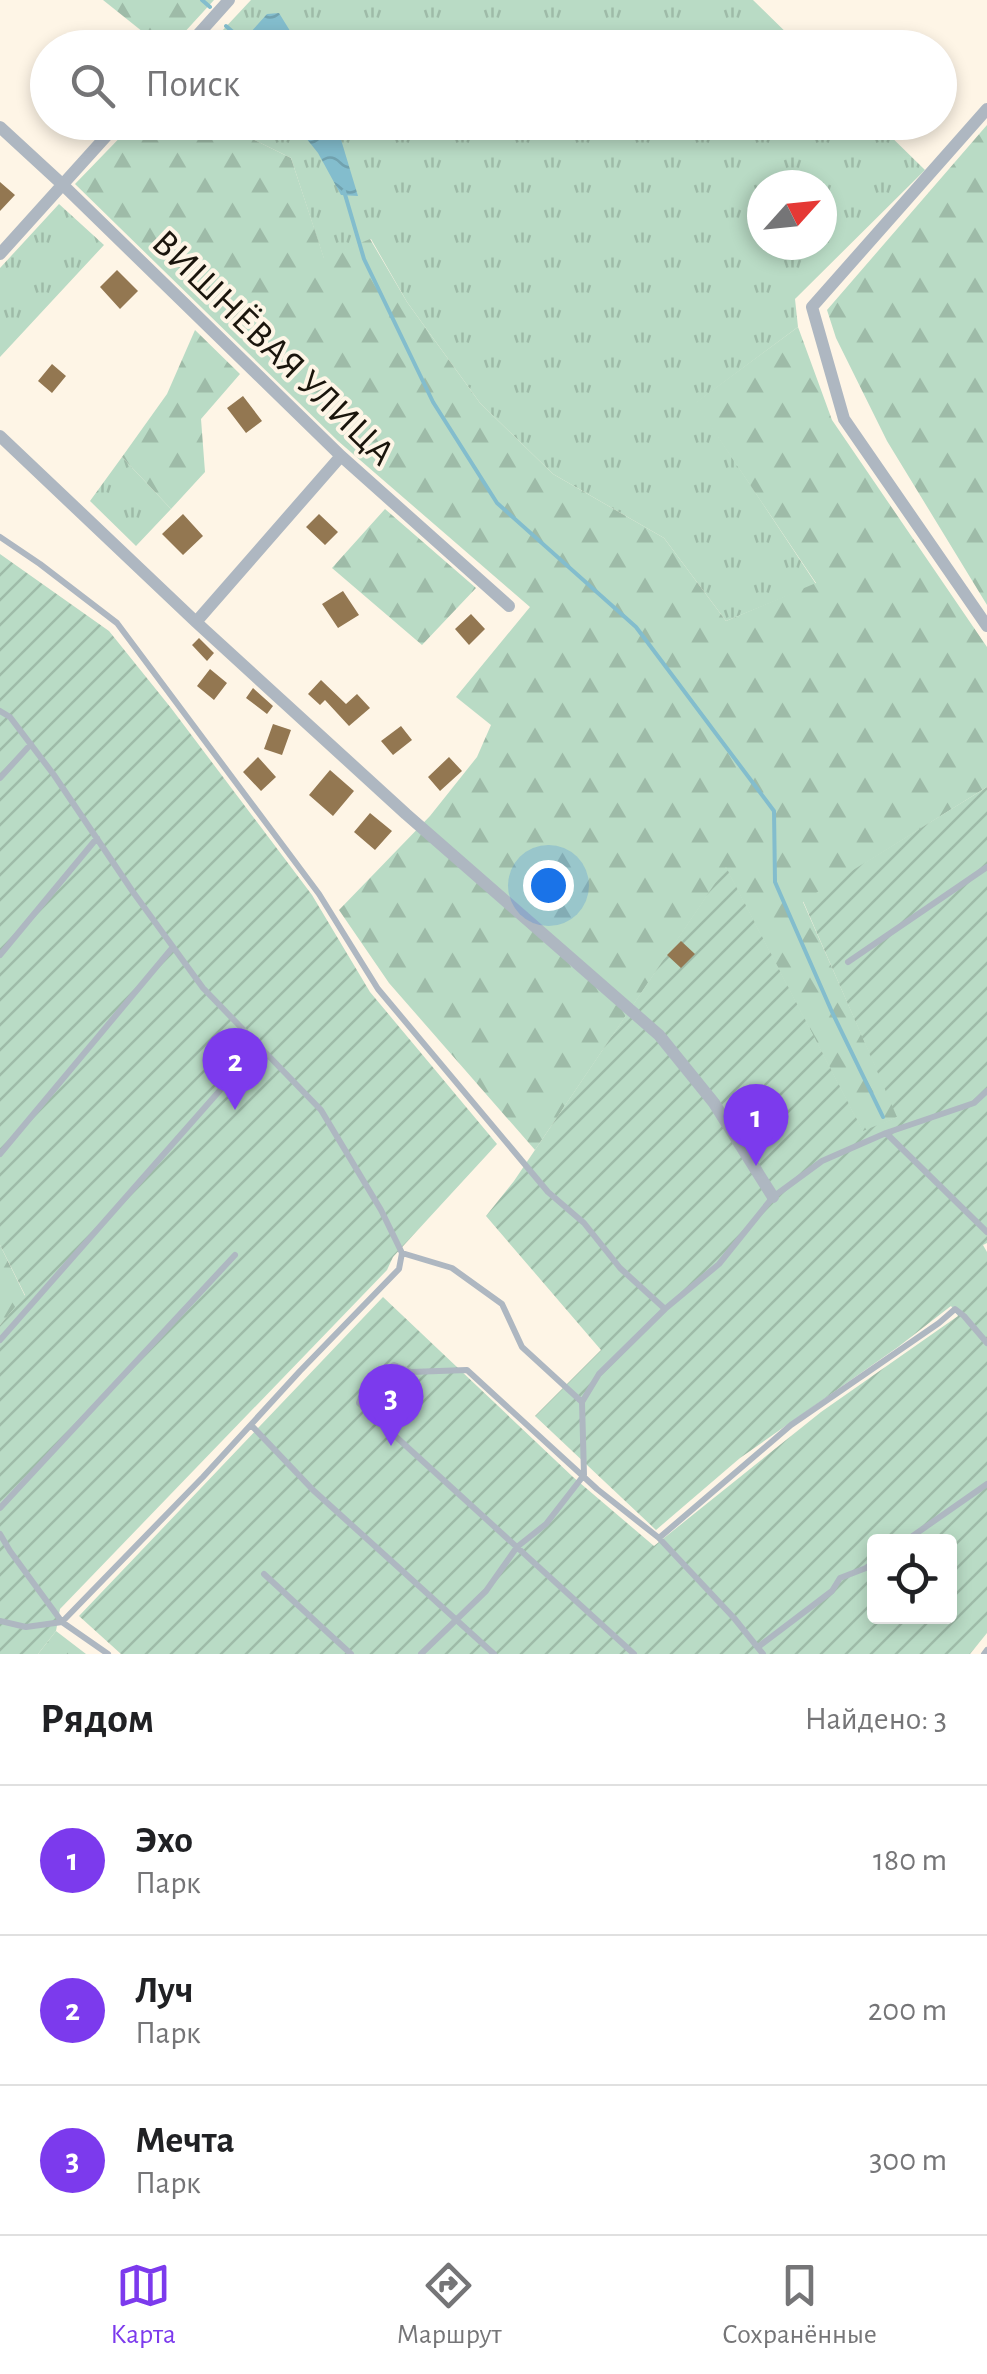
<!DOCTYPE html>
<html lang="ru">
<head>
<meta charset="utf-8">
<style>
  :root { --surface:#fff; --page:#f2f2f2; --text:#202124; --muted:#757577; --line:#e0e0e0; --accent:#7c3aed }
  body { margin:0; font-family:"Alegreya Sans",sans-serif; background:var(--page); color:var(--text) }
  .controls { position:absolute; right:30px; bottom:30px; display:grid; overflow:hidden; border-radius:10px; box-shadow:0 5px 15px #0003 }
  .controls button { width:90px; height:90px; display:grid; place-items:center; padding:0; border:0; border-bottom:2px solid var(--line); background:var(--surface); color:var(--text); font:50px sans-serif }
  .compass { position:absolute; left:747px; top:170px; width:90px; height:90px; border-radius:50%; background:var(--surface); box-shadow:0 5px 15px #0003; rotate:63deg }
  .you { position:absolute; left:548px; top:885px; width:35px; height:35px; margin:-25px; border:8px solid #fff; border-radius:50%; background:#1a73e8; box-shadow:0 0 0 15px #1a73e833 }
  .badge { display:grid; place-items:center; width:65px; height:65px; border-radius:50%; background:var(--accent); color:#fff; font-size:32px; font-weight:700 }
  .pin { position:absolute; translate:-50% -82px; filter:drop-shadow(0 2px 5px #0008) }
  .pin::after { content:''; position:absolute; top:52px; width:35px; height:30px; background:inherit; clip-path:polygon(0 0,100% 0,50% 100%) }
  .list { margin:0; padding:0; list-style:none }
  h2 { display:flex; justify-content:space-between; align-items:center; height:130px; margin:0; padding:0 40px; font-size:42px }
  h2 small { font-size:32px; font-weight:400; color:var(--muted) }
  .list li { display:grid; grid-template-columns:65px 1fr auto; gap:30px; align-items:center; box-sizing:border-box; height:150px; padding:0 40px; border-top:2px solid var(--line) }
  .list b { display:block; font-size:38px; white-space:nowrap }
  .list p { margin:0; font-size:32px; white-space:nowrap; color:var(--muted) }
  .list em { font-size:32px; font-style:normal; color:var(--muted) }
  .icon { flex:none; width:55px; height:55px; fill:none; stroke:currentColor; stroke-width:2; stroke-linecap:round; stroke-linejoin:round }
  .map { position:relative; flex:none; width:987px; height:1654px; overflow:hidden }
  .search { position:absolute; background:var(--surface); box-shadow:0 5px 15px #0003; left:30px; right:30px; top:30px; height:110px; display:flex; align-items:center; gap:25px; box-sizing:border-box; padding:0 35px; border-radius:55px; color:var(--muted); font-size:38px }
  .sheet { height:580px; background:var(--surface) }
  nav { display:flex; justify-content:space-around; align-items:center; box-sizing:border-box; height:140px; border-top:2px solid var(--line); background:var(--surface); font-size:28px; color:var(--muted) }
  nav a { display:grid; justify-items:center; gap:5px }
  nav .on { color:var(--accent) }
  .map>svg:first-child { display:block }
</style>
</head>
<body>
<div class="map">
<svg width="987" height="1654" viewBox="0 0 987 1654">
  <defs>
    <pattern id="grass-tufts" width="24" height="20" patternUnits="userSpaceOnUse" patternTransform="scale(2.5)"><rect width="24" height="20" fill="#b9dbc5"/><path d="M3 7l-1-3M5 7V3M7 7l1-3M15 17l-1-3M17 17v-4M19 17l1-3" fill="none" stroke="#9ebba8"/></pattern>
    <pattern id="forest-firs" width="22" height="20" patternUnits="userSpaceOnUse" patternTransform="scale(2.5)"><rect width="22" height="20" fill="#b9dbc5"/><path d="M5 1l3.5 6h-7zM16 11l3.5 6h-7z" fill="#9ebba8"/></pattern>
    <pattern id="garden-furrows" width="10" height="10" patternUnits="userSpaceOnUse" patternTransform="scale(2.5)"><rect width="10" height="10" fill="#b9dbc5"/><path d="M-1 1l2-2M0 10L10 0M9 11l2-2" fill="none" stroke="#9ebba8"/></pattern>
    <pattern id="water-waves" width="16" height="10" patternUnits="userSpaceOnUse" patternTransform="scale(2.5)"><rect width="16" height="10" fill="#83bdcd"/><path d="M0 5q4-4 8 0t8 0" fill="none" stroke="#71a2af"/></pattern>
  </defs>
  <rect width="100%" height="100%" fill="#fef5e6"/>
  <path fill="url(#grass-tufts)" fill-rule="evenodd" d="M251 0H753L801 47 206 48Z
    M220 123H877L925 170 795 299 798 327 696 403 816 584 726 621 664 538 553 474 480 403 407 302 371 239 324 259 291 158ZM762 185H822V245H762Z
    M59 204 104 245 0 357V268Z
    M122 457 171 509 136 546 90 501Z"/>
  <path fill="url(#forest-firs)" d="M103 0H214L171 47 163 48Z
    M134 123H220L291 158 324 258 370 239 407 302 480 403 553 474 664 538 726 621 816 583 695 403 798 327 832 420 987 647V787L803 902 898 1117 863 1132 726 868 535 1150 389 983 339 910 430 816 477 757 491 725 456 697 530 607 338 441 75 184Z
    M987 125V605L887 441 836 338 827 310Z
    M195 330 240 374 201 419 205 472 171 509 122 457 167 394Z
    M385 509 476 588 422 645 332 568Z
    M0 1245 25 1296 0 1325Z
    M56 1631 86 1654H38Z"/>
  <path fill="url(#garden-furrows)" fill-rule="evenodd" d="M0 554 109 631 171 708 312 895 370 992 497 1144 393 1257 387 1270 60 1609 56 1631 38 1654H0V1325L25 1295 0 1245Z
    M987 787V1243L983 1245 987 1252V1633L970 1654H121L79 1616 383 1297 573 1477 654 1546 821 1412 958 1316 951 1306 898 1347 740 1458 656 1530 535 1416 601 1350 486 1216 514 1181 726 867 863 1131 897 1117 803 901ZM874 1542H950V1616H874Z"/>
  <path fill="url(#water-waves)" d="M279 13 300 47H250V33L267 14Z
    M294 123H336L358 196 341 195 318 153Z"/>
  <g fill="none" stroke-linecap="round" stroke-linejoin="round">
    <path stroke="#83bdcd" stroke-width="4" d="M202 0 210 7
      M226 26 251 48
      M344 191 364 259 433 402 497 503 636 627 774 811 775 882 832 1012 883 1117"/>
  </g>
  <path fill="#937751" d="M0 182 15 195 0 211Z
    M117 270 138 291 120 309 100 287Z
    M52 364 66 376 52 393 38 381Z
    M243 396 262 421 246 433 227 408Z
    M183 514 203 536 183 555 162 534Z
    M319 514 338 532 325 545 306 527Z
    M343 591 359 615 338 628 322 604Z
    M471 614 485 629 469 645 455 629Z
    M199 638 214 653 207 661 192 645Z
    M210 669 227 683 214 700 197 686Z
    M321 680 346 704 357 694 370 708 349 726 325 700 320 705 308 694Z
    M253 688 273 706 267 714 246 698Z
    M273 724 291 730 282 755 264 749Z
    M401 726 412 740 393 755 381 741Z
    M258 757 276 777 261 791 243 772Z
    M449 757 462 771 440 791 428 777Z
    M330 770 354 791 333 816 309 795Z
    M370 813 392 831 375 850 354 832Z
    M681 941 695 954 681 968 667 955Z"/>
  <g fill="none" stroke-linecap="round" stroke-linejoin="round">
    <path stroke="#aeb7c1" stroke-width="6" d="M0 537 40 564 117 623 319 894 378 989 548 1192 584 1223 620 1268 665 1309 599 1374 582 1402
      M0 711 10 717 54 775 133 892 203 988 321 1110 381 1210 402 1253 399 1269 300 1371 203 1477 62 1622 10 1551 0 1534
      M0 778 31 744
      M0 955 97 838
      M848 962 987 867
      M987 1091 974 1103 886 1133 987 1232
      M0 1154 173 947
      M402 1253 452 1268 502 1304 522 1347 582 1402 584 1475 546 1524 517 1547 486 1591 421 1654
      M665 1309 719 1264 773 1197 822 1161 886 1133
      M0 1340 259 1046
      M251 1425 313 1490 494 1654
      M0 1508 235 1255
      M659 1538 791 1425 939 1323 955 1309 964 1316 987 1343
      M904 1542 987 1484
      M264 1574 351 1654
      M0 1621 26 1627 62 1622 108 1654
      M758 1647 832 1591 840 1578 866 1568 874 1562
      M634 1654 359 1403C363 1386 381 1375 394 1365L411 1372 467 1370 597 1489 659 1538 734 1618 763 1654
      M984 1654 987 1650"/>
    <path stroke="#aeb7c1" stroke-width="12" d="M186 48 229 0
      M987 109 812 307 844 419 987 626
      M0 127 63 185 341 456 509 606
      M0 254 119 122
      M0 436 196 622 406 814 659 1035 714 1103 773 1197
      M196 622 341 456"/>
  </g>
  <g text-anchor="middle" stroke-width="8" stroke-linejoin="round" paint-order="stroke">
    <g font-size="38" fill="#1a150c" stroke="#fef5e6">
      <text transform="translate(274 347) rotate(44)" y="13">ВИШНЁВАЯ УЛИЦА</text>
    </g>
  </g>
</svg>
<div class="controls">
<button><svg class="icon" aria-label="locate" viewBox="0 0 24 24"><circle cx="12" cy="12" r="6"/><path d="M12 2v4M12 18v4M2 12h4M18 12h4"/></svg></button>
</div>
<svg class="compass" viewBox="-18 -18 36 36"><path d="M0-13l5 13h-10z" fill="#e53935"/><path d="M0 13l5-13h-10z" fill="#757577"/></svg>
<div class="you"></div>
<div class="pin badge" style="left:756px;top:1166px">1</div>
<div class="pin badge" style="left:235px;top:1110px">2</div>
<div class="pin badge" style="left:391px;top:1446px">3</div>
<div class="search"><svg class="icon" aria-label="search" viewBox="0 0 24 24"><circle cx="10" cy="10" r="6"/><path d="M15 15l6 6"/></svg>Поиск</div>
</div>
<section class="sheet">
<h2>Рядом<small>Найдено: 3</small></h2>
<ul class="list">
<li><span class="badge">1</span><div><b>Эхо</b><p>Парк</p></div><em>180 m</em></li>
<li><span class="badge">2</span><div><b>Луч</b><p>Парк</p></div><em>200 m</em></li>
<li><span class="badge">3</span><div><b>Мечта</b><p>Парк</p></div><em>300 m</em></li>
</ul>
</section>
<nav>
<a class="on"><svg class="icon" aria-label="map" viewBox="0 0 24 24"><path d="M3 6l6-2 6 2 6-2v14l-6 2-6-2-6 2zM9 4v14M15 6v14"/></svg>Карта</a>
<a><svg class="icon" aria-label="directions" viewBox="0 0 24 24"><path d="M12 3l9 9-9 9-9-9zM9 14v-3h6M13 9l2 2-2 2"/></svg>Маршрут</a>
<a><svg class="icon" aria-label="saved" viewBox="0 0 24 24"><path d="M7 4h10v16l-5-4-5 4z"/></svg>Сохранённые</a>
</nav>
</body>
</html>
